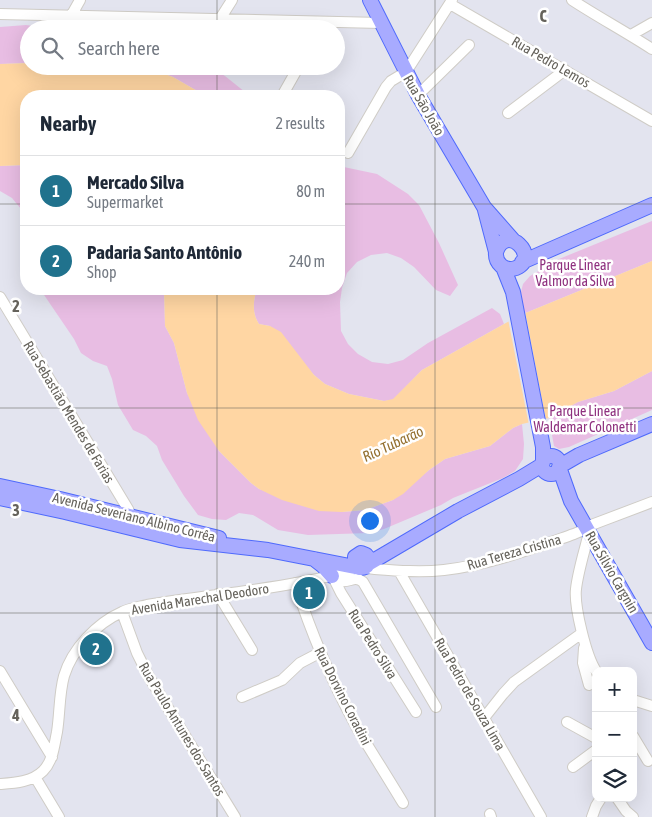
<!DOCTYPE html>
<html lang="en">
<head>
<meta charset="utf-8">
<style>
  :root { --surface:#fff; --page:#f2f2f3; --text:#1f2937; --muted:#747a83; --line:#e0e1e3; --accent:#20728d }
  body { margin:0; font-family:"Asap Condensed",sans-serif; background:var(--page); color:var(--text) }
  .controls { position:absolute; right:15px; bottom:15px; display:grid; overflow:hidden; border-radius:10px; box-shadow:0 5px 20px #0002 }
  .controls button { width:45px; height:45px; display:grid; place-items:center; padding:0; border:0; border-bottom:1px solid var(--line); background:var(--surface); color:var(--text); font:25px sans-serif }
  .you { position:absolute; left:369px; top:520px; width:18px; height:18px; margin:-12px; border:4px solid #fff; border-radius:50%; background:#1a73e8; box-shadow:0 0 0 8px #1a73e833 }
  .badge { display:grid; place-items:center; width:32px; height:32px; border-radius:50%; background:var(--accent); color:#fff; font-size:16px; font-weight:700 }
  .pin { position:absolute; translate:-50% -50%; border:2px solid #fff; box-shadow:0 1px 5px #0006 }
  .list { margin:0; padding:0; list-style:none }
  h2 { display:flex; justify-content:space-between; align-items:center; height:65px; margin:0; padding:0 20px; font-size:21px }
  h2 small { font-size:16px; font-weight:400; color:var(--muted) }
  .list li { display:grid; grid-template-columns:32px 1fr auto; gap:15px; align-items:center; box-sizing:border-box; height:70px; padding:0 20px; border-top:1px solid var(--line) }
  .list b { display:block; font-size:19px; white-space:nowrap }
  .list p { margin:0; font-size:16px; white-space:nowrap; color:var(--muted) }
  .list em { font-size:16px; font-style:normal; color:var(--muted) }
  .icon { flex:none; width:28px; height:28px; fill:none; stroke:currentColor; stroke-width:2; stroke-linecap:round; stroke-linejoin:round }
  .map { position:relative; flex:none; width:652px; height:817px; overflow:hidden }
  .search { position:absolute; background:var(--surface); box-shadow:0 5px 20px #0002; left:20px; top:20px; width:325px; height:55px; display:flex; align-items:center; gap:12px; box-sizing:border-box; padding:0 18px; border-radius:28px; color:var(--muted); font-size:19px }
  .panel { position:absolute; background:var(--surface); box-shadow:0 5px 20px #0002; left:20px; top:90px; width:325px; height:205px; border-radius:20px }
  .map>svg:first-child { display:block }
</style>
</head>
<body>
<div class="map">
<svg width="652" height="817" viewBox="0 0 652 817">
  <rect width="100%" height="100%" fill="#e3e4ef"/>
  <path fill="#e8bde3" d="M26 25 53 29H29V63L0 64V27Z
    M88 66H209L225 76 250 96H206L173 77 159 72 127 73Z
    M26 165V212L21 209 12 198 0 191V166Z
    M339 166 377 174 408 194 419 205 439 243 458 285 450 296 436 290 414 267 401 258 387 253 371 255 357 262 347 273 342 288 340 302 341 331 348 344 358 354 372 362 388 364 403 360 428 343 492 308 500 314 504 324 422 370 393 400 384 401 349 394 325 384 314 375 270 326 259 324C252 314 253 300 257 289H339Z
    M652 221V261L523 314 521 292 523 284 530 276 559 259Z
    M40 289H164L165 326 174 343 187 393 219 451 251 483 259 489 342 512 365 510 393 500 429 470 445 459 490 446 513 428 522 424 524 444 523 459 515 471 503 478 453 498 441 505 384 529 369 533 308 535 278 530 253 515 239 513 226 520 212 519 198 515 184 496 162 460 157 446 146 436 133 430 118 405 112 379 107 366 93 361 81 353 74 339Z
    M652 371V410L569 447 559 449 554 446 549 418 578 402 614 391Z"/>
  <path fill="#ffd6a3" d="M29 63V66H88L127 73 159 72 173 77 206 96H26V165L0 166V64Z
    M652 261V371L614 391 578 402 549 418 522 424 513 428 490 446 445 459 429 470 403 494 393 500 365 510 342 512 319 511 282 500 259 489 251 483 219 451 198 420 187 393 174 343 165 326 164 289H257C253 300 252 314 259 324L270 326 281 332 314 375 325 384 349 394 384 401 393 399 422 370 504 324 523 314Z"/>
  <path fill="#e3e4ef" d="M525 311 546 421 529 425 508 319Z"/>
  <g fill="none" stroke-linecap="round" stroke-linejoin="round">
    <g stroke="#cfccc6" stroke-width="12">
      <path id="minor" d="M572 0C598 17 626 32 652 49
        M450 4 652 121
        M0 14 381 23
        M71 16 80 0
        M220 19 232 0
        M631 35 652 23
        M418 95 469 45
        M282 96 299 66
        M508 113 565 70
        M348 153 386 87 391 81 406 72 452 0
        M0 297 128 509 131 516V520
        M589 532C585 550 578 571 576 589 574 606 586 656 596 671
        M363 568C390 570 417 573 444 570 489 565 531 549 574 534L581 531 586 527 652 502
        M399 571 541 817
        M332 576C335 577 338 580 340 581 350 583 354 575 363 582L436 707
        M333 577 341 593 416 712
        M295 583C311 633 332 682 357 728 372 753 388 778 403 803
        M218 594 252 650
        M122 612 137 653 149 677 235 817
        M584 648 583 663 589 685
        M0 671 52 757
        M242 697 282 680 300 663 321 652
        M633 700 652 706
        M484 718 503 694 514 682 582 633
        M567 722 596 738
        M633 736 648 761
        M573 767 596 750
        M35 777 59 817
        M0 784C14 783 32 782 43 771 53 761 54 746 57 732 60 713 59 694 64 676 72 649 97 623 122 612 130 608 139 607 147 605 199 596 251 592 302 582 321 578 340 575 358 567
        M617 798 626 811 633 817
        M490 814 491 817
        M592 817 596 806 601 798"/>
    </g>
    <g stroke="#4f6afc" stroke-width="16">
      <path id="major" d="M370 0 418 95 484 207 513 240
        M485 210 496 252C495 263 504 272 516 268 541 257 506 222 496 252
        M522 262 652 205
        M503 267 513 292 543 447V462
        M542 465a9 9 0 1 1 18 0a9 9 0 1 1-18 0Z
        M560 466 579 455 652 424
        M559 467 571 501 652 643
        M0 486 60 499 219 538
        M0 498 65 512 180 540 268 550 360 568C368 568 372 561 366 555L361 553 355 557V564L358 567
        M314 559 323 566 332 576
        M368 564 458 511 519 479 542 465"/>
    </g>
    <use href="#minor" stroke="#fff" stroke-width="10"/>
    <use href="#major" stroke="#a8abff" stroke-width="14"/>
  </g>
  <path fill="none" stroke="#65625b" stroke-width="1" stroke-opacity="0.55" d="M217 0V29M435 0V817M217 66V96M0 204H26M339 204H652M217 289V817M0 408H652M0 613H652"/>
  <g text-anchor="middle" stroke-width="5" stroke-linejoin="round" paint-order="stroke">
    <g font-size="14" fill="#65625b" stroke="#fff">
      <text transform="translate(551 62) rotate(30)" y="5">Rua Pedro Lemos</text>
      <text transform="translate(424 105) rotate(60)" y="5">Rua São João</text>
      <text transform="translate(69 412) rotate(59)" y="5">Rua Sebastião Mendes de Farias</text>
      <text transform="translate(134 517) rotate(14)" y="5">Avenida Severiano Albino Corrêa</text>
      <text transform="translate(514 552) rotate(-16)" y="5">Rua Tereza Cristina</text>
      <text transform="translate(612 572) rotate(60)" y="5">Rua Sílvio Cargnin</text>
      <text transform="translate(200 599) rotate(-9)" y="5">Avenida Marechal Deodoro</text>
      <text transform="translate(373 644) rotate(58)" y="5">Rua Pedro Silva</text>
      <text transform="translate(470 694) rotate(60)" y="5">Rua Pedro de Souza Lima</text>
      <text transform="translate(343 696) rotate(63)" y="5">Rua Dorvino Coradini</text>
      <text transform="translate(182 729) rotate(59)" y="5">Rua Paulo Antunes dos Santos</text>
    </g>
    <g font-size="14" fill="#8e307e" stroke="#fff">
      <text x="575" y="270">Parque Linear<tspan x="575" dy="16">Valmor da Silva</tspan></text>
      <text x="585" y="416">Parque Linear<tspan x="585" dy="16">Waldemar Colonetti</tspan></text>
    </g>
    <g font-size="15" font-style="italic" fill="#94702f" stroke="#fff">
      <text transform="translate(393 444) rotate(-25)" y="5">Rio Tubarão</text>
    </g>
  </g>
  <g font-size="16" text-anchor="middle" font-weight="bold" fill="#65625b" stroke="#fff" stroke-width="5" stroke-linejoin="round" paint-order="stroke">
    <text x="543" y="22">C</text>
    <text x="16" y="312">2</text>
    <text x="16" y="516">3</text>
    <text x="16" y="721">4</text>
  </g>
</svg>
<div class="controls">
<button>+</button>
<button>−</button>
<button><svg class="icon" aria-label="layers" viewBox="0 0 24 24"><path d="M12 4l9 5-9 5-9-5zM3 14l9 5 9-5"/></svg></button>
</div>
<div class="you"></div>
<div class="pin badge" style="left:309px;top:593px">1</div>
<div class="pin badge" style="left:96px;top:649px">2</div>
<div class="search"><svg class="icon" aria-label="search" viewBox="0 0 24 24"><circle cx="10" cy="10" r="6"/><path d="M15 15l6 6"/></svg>Search here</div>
<section class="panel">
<h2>Nearby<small>2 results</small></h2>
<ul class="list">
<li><span class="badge">1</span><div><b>Mercado Silva</b><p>Supermarket</p></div><em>80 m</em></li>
<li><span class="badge">2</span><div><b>Padaria Santo Antônio</b><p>Shop</p></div><em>240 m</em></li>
</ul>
</section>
</div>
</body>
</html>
